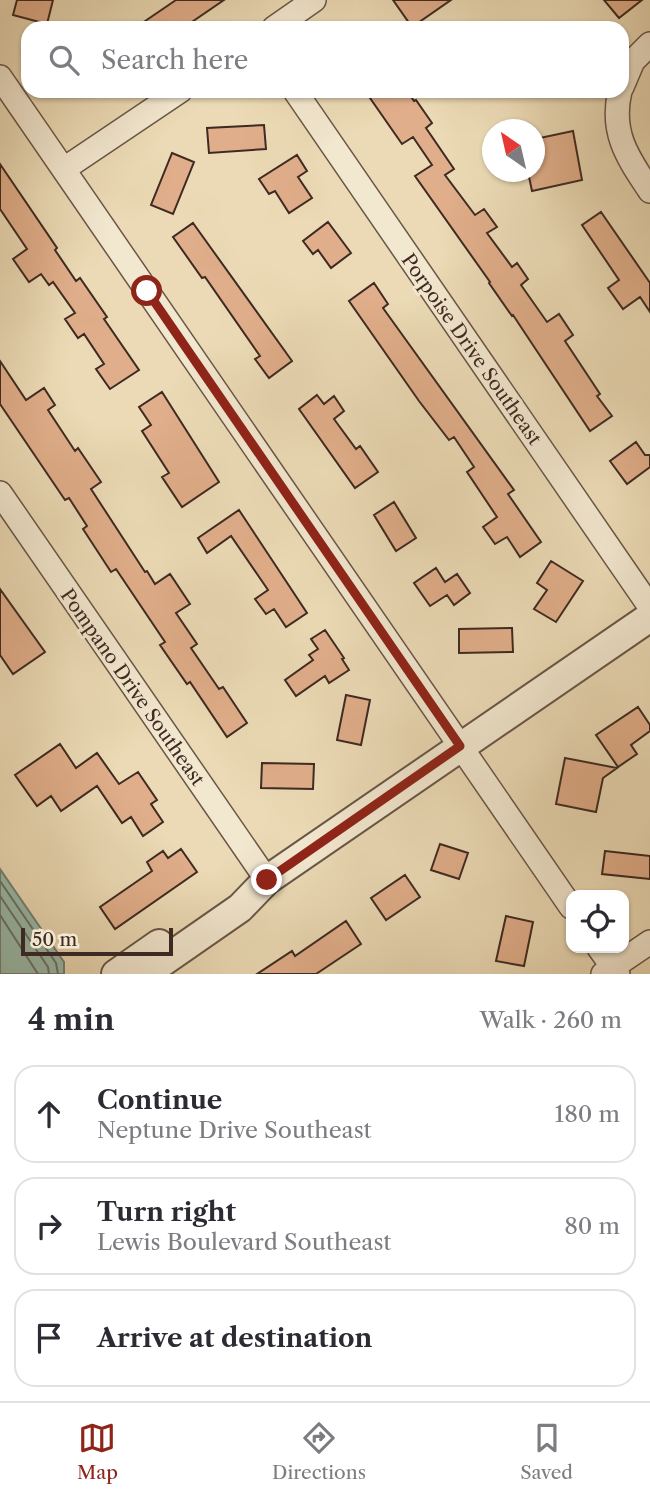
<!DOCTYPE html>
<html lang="en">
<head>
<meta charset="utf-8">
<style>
  :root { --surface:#fff; --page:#f7f7f7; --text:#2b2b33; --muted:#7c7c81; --line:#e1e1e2; --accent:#8f2418 }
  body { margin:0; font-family:"Libre Caslon Text",serif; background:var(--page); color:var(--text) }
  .controls { position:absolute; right:21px; bottom:21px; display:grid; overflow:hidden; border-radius:14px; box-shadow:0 2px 5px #0004 }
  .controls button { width:63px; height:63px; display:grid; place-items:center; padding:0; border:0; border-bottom:2px solid var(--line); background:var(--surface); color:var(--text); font:35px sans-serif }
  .compass { position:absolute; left:482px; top:119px; width:63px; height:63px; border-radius:50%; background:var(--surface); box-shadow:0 2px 5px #0004; rotate:326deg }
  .scale { position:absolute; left:21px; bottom:18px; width:152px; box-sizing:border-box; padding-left:7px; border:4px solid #3e2a22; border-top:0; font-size:19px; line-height:24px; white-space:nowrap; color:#3e2a22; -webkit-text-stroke:5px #f2e7cf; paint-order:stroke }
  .stop { position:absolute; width:21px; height:21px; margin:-16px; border:5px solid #8f2418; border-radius:50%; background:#fff }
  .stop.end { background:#8f2418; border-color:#fff; box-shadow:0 2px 7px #0008 }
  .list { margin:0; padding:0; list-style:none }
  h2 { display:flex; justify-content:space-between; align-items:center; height:91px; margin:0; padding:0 28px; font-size:30px }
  h2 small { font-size:23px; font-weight:400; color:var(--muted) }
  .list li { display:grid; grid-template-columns:46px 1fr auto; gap:21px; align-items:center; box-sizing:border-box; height:98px; margin:0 14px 14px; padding:0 14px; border:2px solid var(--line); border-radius:21px }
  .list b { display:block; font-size:26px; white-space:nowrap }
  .list p { margin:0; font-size:23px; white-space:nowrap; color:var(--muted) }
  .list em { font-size:23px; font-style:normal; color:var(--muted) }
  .icon { flex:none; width:38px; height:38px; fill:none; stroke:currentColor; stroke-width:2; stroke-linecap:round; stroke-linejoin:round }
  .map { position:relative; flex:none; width:650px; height:974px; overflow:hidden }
  .search { position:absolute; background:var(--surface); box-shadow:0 2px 5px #0004; left:21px; right:21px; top:21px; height:77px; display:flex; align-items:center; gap:18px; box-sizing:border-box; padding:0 24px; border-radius:21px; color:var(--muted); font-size:26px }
  .sheet { height:427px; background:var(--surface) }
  nav { display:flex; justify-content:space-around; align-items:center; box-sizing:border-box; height:98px; border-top:2px solid var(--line); background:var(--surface); font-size:19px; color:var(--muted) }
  nav a { display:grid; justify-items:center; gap:4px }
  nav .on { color:var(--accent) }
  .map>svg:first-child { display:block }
</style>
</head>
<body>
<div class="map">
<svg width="650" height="974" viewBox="0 0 650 974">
  <rect width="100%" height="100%" fill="#ebdab5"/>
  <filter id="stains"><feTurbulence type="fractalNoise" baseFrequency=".00286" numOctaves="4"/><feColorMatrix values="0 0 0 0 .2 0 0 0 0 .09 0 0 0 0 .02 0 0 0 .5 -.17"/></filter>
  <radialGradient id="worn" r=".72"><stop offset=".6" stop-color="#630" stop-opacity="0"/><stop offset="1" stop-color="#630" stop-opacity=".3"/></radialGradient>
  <path fill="#9ba" stroke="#758174" stroke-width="2" d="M0 869 64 962V974H0Z"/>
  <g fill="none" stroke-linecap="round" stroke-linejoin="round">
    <path stroke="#6c7266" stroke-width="2" d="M0 881 56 963 58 974
      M0 896 48 967 49 974
      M0 915 38 974"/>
  </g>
  <path fill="#e0ae8a" stroke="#3e2a22" stroke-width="2" d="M17 0H53L47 24 13 15Z
    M176 0H224L183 28H135Z
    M393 0H451L412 27Z
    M604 0H642L619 18Z
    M381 91H407L414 101 416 100 432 123 426 128 454 169 445 175 475 215 484 209 497 227 487 233 512 267 517 263 528 279 521 285 547 322 559 314 573 335 565 341 600 394 597 396 612 416 590 431 513 315 512 316 489 283 490 282 415 176 432 165 413 137 402 144 370 98Z
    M264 125 266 149 209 153 207 128Z
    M573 131 582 180 532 191 528 172H535V139Z
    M172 153 194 162 173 214 151 205Z
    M297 155 307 171 298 177 312 198 289 213 275 191 269 194 259 179Z
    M0 164 57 248 55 250 76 281 80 278 107 317 104 319 139 370 110 389 96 369 104 364 84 334 78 338 65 319 75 313 53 282 49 285 41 274 29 282 13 259 27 249 0 209Z
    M601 212 650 283V312L640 297 623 309 608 288 619 280 582 225Z
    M328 222 351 253 331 268 318 250 313 254 303 241Z
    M193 223 292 361 269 378 255 359 260 356 205 277 202 278 173 237Z
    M374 283 388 304 383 308 514 490 508 494 541 542 520 557 507 537 495 544 483 527 497 517 467 472 474 467 454 437 449 440 419 401 349 301Z
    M0 361 26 400 44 388 55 405 48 410 75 451 78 448 101 482 91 489 145 572 147 571 155 584 170 574 190 604 176 613 197 644 191 648 219 689 223 687 247 723 227 737 190 682 187 684 160 645 165 642 116 569 111 572 83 529 87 526 69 498 65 500 0 404Z
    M162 392 219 482 182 507 162 477 169 473 142 431 151 425 139 407Z
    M317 395 324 404 334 396 344 411 334 419 356 449 360 446 378 472 355 488 299 409Z
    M636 442 645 455H650V467L627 484 610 461Z
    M394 502 416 538 396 551 374 515Z
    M239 510 307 613 286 627 274 609 266 614 255 599 268 590 231 536 207 553 198 538Z
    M551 561 583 581 556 622 534 609 547 590 537 583Z
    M436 568 445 582 457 574 470 593 454 605 447 595 430 606 414 583Z
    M0 589 45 652 13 674 0 655Z
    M512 628 513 652 459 653V629Z
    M325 630 344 658 342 659 349 670 329 683 325 676 296 696 285 680 313 660 309 655 318 649 311 639Z
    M346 695 370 700 361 745 337 740Z
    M638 707 650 725V731L631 745 637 754 618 767 596 735Z
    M60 744 76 768 97 753 119 784 138 772 157 800 151 804 163 822 143 836 131 817 122 823 97 786 61 811 51 796 37 806 15 775Z
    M565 758 617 768 603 778 596 812 556 804Z
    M262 763 314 764 313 789 261 788Z
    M440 844 468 853 459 879 431 870Z
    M181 849 197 872 115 929 100 907 152 871 147 862 163 851 168 858Z
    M605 851 650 856V879L602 874Z
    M405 875 420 897 386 920 371 898Z
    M506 916 533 922 524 966 496 961Z
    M346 921 361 944 316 974H257L292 951 295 956Z"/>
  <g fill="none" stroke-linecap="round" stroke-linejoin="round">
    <g stroke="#695647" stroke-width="26">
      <path id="minor" d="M274 28 314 0
        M0 77 571 907
        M622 87 633 61 650 44
        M295 91 650 607
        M620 91C610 133 628 158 650 191
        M64 169 180 91
        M0 493 267 880
        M599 948 618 974
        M603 974 650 942"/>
    </g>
    <g stroke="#695647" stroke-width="32">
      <path id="tertiary" d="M116 974 159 944
        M145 974 240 908 267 880 650 617"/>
    </g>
    <use href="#minor" stroke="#f2e7cf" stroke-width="23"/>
    <use href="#tertiary" stroke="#f2e7cf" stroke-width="28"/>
  </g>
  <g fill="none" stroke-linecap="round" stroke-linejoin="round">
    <path stroke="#8f2418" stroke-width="9" d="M147 291 460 746 267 880"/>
  </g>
  <g text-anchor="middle" stroke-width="6" stroke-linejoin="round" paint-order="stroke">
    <g font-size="19" fill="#3e2a22" stroke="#f2e7cf">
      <text transform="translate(472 349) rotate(55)" y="7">Porpoise Drive Southeast</text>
      <text transform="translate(133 687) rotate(55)" y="7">Pompano Drive Southeast</text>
    </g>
  </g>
  <rect width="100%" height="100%" filter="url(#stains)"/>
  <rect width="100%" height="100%" fill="url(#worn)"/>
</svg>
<div class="controls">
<button><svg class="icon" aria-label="locate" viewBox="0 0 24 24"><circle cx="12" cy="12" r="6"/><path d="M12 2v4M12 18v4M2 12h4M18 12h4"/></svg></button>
</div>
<svg class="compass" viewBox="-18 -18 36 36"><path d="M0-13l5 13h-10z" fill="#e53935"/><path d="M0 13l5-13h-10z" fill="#7c7c81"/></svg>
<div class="scale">50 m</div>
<div class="stop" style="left:147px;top:291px"></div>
<div class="stop end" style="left:267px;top:880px"></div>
<div class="search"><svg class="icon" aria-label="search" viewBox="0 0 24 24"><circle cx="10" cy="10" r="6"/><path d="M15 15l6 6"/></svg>Search here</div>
</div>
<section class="sheet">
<h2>4 min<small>Walk · 260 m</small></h2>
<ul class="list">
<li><svg class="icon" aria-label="ahead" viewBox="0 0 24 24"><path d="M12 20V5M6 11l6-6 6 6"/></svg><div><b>Continue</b><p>Neptune Drive Southeast</p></div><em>180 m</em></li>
<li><svg class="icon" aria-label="right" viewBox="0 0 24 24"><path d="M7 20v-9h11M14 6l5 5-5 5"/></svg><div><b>Turn right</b><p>Lewis Boulevard Southeast</p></div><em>80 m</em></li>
<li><svg class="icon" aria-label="arrive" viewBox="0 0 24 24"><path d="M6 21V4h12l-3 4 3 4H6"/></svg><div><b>Arrive at destination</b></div></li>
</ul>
</section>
<nav>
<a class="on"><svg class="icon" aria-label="map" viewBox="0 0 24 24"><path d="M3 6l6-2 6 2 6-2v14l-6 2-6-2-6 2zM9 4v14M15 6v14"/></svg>Map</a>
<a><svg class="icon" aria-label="directions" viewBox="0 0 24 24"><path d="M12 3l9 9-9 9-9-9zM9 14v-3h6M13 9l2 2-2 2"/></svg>Directions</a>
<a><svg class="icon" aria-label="saved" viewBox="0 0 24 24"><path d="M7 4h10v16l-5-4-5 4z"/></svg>Saved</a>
</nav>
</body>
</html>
